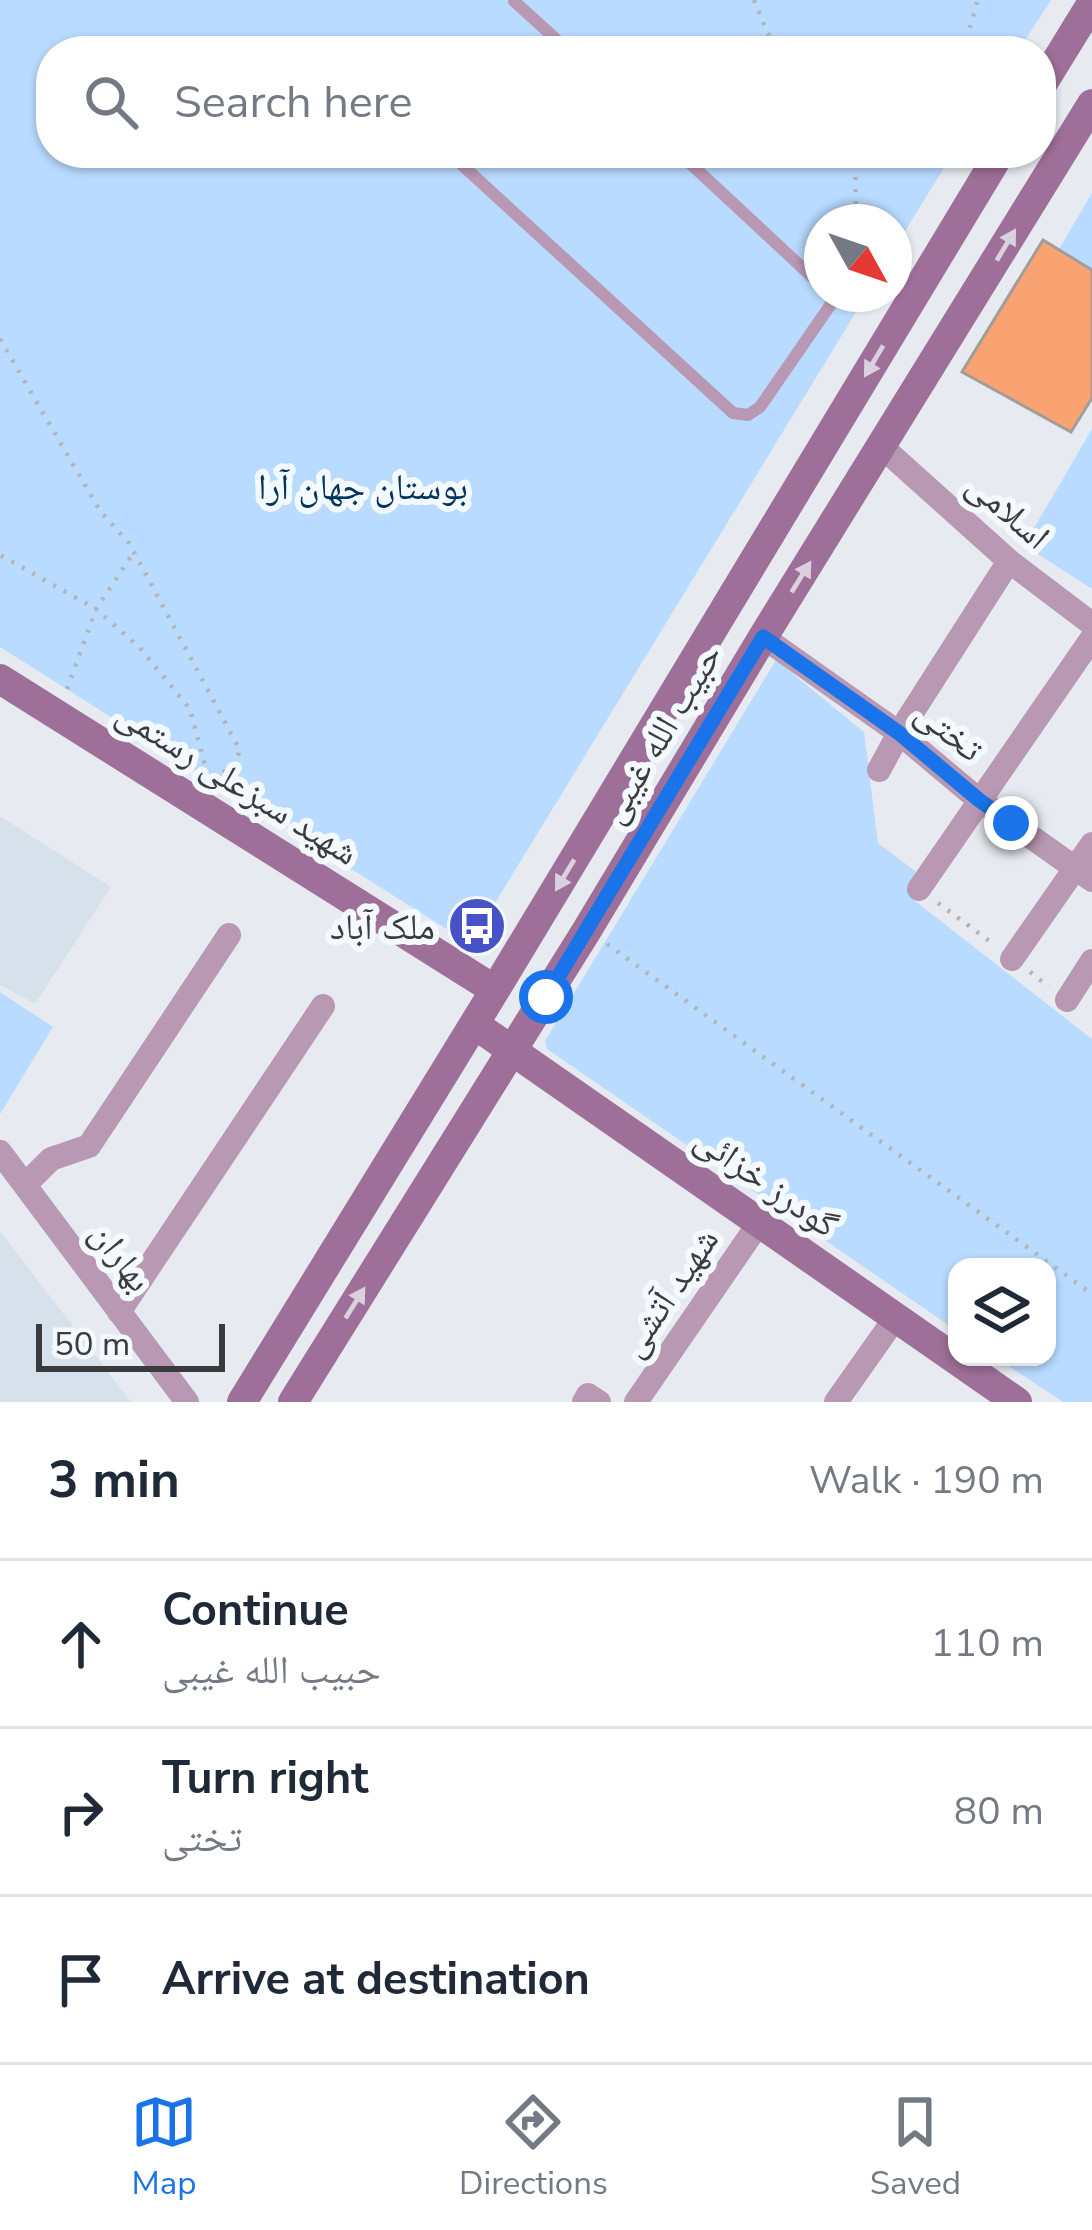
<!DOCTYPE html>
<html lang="en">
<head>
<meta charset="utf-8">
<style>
  :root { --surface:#fff; --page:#f6f6f7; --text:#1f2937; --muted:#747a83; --line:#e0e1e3; --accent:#1a73e8 }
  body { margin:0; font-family:"Nunito Sans","Noto Naskh Arabic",sans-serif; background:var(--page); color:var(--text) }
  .controls { position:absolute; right:36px; bottom:36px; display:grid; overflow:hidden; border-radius:24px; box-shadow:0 3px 9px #0004 }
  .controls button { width:108px; height:108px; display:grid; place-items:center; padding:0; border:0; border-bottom:3px solid var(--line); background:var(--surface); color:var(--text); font:60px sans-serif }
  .compass { position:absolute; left:804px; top:204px; width:108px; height:108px; border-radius:50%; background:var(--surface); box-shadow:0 3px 9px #0004; rotate:130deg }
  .scale { position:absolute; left:36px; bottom:30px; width:189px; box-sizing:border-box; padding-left:12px; border:6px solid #3a3b3e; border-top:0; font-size:33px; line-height:42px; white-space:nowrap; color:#3a3b3e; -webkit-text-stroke:9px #f4f9fe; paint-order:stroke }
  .stop { position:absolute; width:36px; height:36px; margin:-27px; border:9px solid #1a73e8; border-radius:50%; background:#fff }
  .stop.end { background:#1a73e8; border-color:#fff; box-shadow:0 3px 12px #0008 }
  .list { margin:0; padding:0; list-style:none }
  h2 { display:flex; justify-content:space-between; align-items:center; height:156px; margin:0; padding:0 48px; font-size:51px }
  h2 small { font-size:39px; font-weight:400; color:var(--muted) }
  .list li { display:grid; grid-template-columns:78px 1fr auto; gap:36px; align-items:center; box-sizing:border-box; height:168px; padding:0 48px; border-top:3px solid var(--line) }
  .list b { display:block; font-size:45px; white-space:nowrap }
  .list p { margin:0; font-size:39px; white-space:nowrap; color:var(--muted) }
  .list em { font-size:39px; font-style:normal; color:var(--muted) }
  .icon { flex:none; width:66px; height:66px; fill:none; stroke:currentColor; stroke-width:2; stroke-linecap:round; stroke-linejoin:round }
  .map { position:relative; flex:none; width:1092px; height:1402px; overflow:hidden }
  .search { position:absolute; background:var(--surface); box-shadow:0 3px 9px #0004; left:36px; right:36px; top:36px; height:132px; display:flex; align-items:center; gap:30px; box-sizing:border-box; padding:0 42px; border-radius:48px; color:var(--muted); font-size:45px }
  .sheet { height:660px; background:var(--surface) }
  nav { display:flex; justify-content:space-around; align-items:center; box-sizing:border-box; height:168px; border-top:3px solid var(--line); background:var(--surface); font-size:33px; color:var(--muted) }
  nav a { display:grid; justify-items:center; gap:6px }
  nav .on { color:var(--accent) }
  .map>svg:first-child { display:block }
</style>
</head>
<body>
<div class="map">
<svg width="1092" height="1402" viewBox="0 0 1092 1402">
  <rect width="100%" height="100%" fill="#e7ebf1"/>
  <path fill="#d7e1ec" d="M0 816 111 887 35 1004 0 985Z
    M0 1231 131 1402H0Z"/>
  <path fill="#b9dbff" d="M0 0H1051L1018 51H51V153H953L894 249V222H822V294H867L470 944 0 647Z
    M1092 193V282L1051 263Z
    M1092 429V589L1024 545Z
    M776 660 864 732 878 843 923 877 910 897 1092 1039V1402H1063L995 1357H1047V1267H957V1331L547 1049 545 1041Z
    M0 992 53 1027 0 1114Z"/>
  <path fill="#f8a371" stroke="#a39d99" stroke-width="3" d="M1043 240 1092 270V398L1071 432 962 372Z"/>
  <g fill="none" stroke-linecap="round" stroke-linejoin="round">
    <path stroke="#b1b4b9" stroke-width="4.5" stroke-dasharray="3 9" stroke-linecap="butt" d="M754 0 767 32 781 51
      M963 51 978 0
      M855 153 856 222
      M0 339 100 511 129 543 240 750 234 766 209 780 190 709 140 648 96 609 0 555
      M67 689 96 609 134 552
      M938 903 992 943
      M607 944 1092 1294
      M1030 972 1049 987"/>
    <path stroke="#b898b3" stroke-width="12" d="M514 1 569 51
      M449 153 733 413 748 415 760 407 838 294
      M679 153 822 286
      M894 280 916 289"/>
    <path stroke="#b898b3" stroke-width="24" d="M882 447 1009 561 1092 624
      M763 637 899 733 979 800 1092 880
      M879 770 899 733 1009 561
      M919 889 1092 638
      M1012 959 1092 844
      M1067 1000 1092 961
      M0 1152 187 1402
      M25 1185 51 1159 89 1146 229 935
      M119 1312 323 1006
      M584 1402 588 1395 599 1402
      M636 1402 759 1223
      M836 1402 896 1317"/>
    <path stroke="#9e6f98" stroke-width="30" d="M1041 86 1092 3
      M0 679 495 990
      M474 1024 1017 1402
      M242 1402 495 990 1000 153
      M293 1402 587 930 763 637 1092 104"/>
  </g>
  <defs><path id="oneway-solid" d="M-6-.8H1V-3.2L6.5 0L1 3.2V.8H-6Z" transform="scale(3)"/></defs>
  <g fill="#dad0df">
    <use href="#oneway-solid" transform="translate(1006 245) rotate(-59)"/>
    <use href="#oneway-solid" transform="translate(874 361) rotate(121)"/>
    <use href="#oneway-solid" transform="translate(801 577) rotate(-58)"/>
    <use href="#oneway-solid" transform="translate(565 875) rotate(121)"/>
    <use href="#oneway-solid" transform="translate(355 1303) rotate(-58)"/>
  </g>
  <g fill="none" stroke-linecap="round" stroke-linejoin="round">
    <path stroke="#1a73e8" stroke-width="15" d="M546 997 763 637 899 733 979 800 1011 823"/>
  </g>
  <defs>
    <g id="bus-disc" transform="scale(3)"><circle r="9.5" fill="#4852c7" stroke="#f4f9fe"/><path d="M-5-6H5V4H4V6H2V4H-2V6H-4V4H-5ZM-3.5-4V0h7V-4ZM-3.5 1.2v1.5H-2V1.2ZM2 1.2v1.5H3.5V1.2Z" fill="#fff"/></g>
  </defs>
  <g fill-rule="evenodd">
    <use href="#bus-disc" x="477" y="926"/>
  </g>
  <g text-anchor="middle" stroke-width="12" stroke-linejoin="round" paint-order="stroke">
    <g font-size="36" fill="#01345f" stroke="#f4f9fe">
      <text x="363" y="499">بوستان جهان آرا</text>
    </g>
    <g font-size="36" fill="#3a3b3e" stroke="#f4f9fe">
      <text transform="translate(1009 510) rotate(41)" y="13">اسلامی</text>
      <text transform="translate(950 730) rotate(39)" y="13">تختی</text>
      <text transform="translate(660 733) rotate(-59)" y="13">حبیب الله غیبی</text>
      <text transform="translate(238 782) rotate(32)" y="13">شهید سبزعلی رستمی</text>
      <text transform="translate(767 1181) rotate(35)" y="13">گودرز خزائی</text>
      <text transform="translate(122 1256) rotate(53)" y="13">بهاران</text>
      <text transform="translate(668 1292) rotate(-56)" y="13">شهید آتشی</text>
    </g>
    <g font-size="36" fill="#3a3b3e" stroke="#f4f9fe" text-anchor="end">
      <text x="435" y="939">ملک آباد</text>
    </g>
  </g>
</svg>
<div class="controls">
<button><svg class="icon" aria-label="layers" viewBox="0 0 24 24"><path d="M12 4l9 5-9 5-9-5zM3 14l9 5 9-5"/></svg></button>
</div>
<svg class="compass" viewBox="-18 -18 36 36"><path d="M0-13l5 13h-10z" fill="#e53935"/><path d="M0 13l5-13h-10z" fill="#747a83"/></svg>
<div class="scale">50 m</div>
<div class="stop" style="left:546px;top:997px"></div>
<div class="stop end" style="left:1011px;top:823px"></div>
<div class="search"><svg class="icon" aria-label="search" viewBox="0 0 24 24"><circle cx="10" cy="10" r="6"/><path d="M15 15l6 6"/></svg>Search here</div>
</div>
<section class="sheet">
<h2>3 min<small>Walk · 190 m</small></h2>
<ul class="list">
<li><svg class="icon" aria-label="ahead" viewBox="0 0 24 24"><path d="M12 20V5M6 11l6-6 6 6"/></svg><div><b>Continue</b><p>حبیب الله غیبی</p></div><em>110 m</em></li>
<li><svg class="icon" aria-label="right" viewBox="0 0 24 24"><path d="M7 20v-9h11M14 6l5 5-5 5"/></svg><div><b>Turn right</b><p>تختی</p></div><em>80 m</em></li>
<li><svg class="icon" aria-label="arrive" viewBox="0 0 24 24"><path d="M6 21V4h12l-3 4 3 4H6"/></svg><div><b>Arrive at destination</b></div></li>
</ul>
</section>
<nav>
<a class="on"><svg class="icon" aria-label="map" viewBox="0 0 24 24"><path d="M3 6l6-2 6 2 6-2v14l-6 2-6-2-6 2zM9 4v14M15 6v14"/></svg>Map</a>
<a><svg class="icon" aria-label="directions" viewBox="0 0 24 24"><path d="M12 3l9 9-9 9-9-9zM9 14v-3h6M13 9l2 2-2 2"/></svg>Directions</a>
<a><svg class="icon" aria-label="saved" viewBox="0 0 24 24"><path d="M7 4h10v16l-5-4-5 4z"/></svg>Saved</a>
</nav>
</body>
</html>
